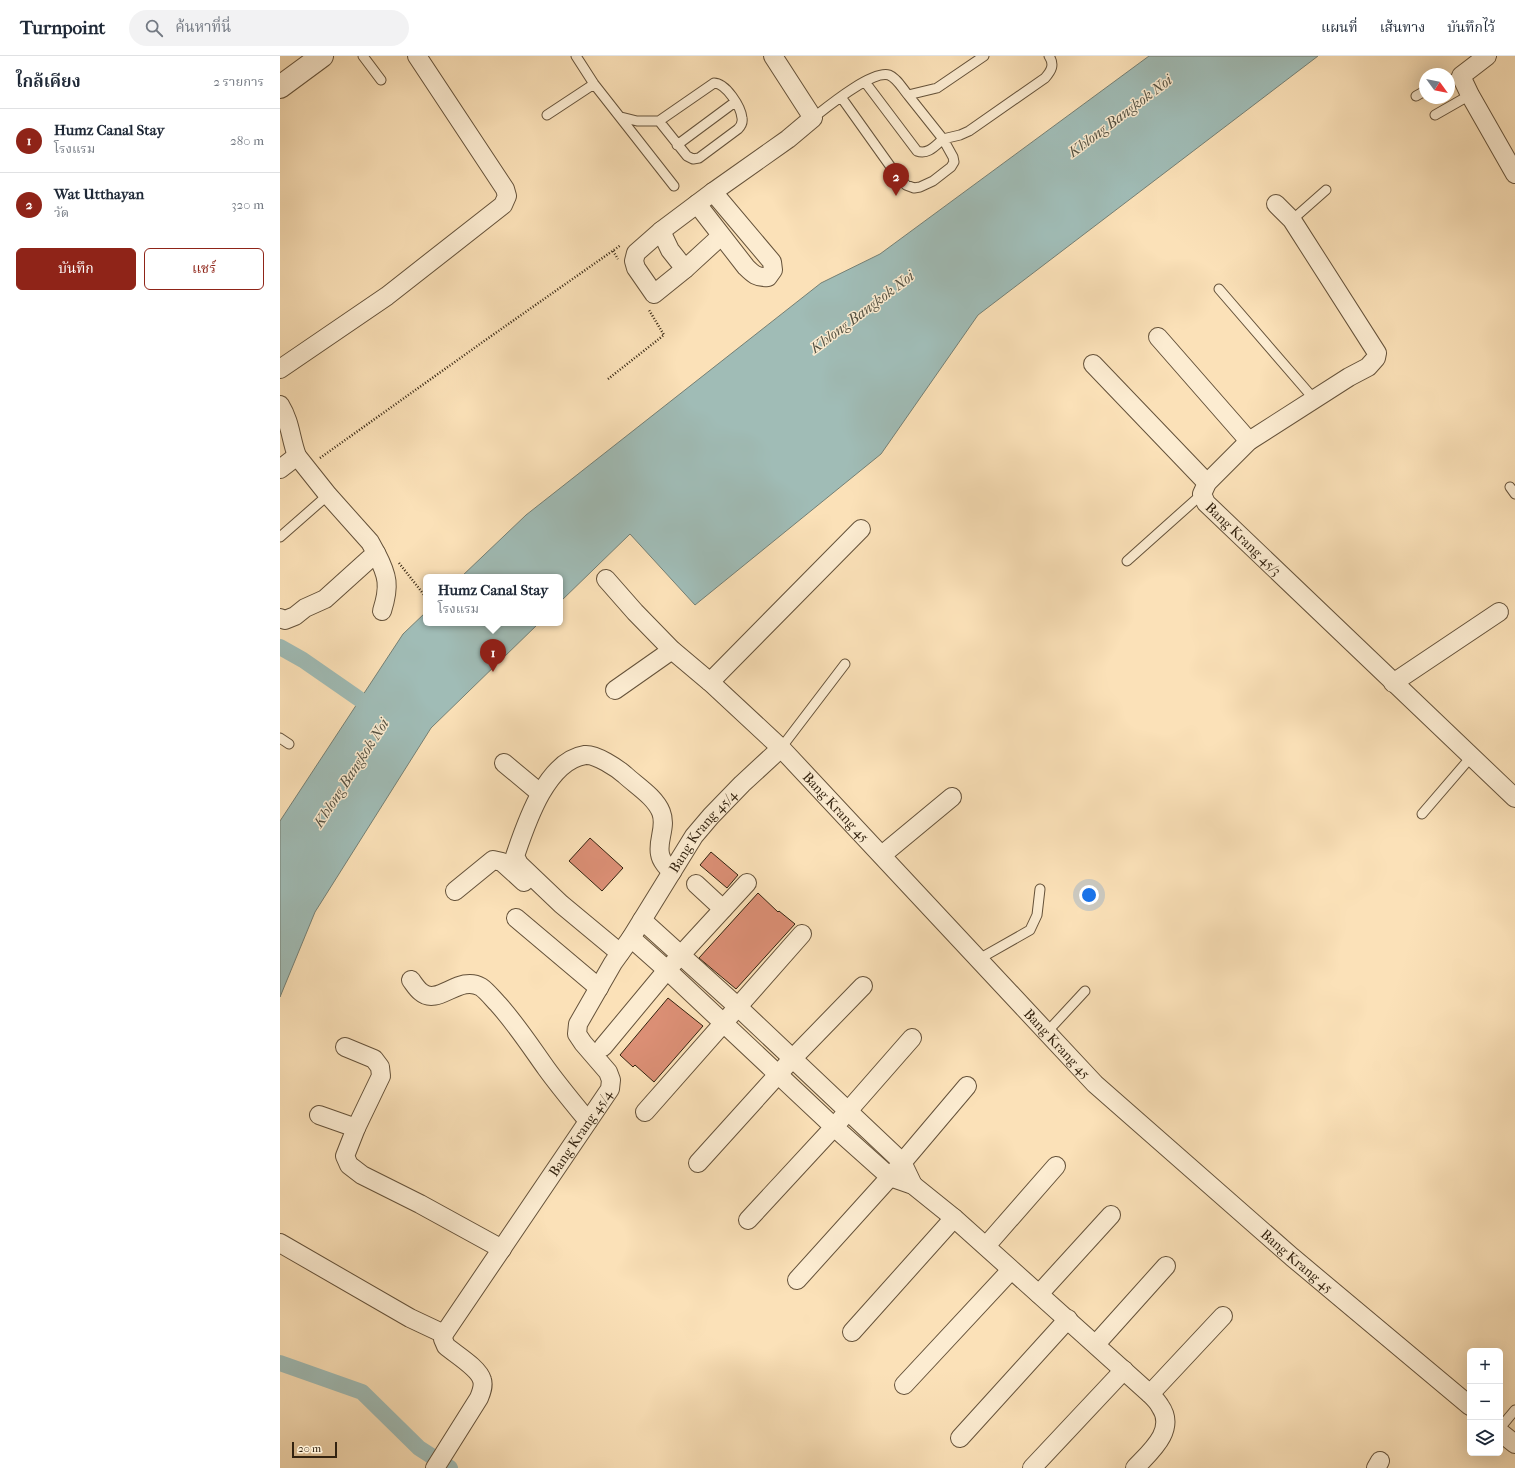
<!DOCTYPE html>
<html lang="th">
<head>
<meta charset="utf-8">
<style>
  :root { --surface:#fff; --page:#f2f2f3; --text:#1f2937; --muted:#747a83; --line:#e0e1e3; --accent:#8f2418 }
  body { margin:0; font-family:"IM FELL French Canon","Noto Serif Thai",serif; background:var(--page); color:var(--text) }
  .controls { position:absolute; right:12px; bottom:12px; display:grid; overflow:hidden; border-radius:6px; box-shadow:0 4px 16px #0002 }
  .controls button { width:36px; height:36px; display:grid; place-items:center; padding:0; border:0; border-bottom:1px solid var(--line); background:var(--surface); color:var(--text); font:20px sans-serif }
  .compass { position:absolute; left:1139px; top:12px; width:36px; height:36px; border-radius:50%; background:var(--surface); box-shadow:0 4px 16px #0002; rotate:123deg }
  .scale { position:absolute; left:12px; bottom:10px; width:45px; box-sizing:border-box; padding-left:4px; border:2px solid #332310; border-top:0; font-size:11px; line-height:14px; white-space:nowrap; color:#332310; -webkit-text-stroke:3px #fcecd1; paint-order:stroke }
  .you { position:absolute; left:809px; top:839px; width:14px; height:14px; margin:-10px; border:3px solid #fff; border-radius:50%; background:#1a73e8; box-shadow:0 0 0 6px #1a73e833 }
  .badge { display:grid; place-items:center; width:26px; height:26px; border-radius:50%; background:var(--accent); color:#fff; font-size:13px; font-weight:700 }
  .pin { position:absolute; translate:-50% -33px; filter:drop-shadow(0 1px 2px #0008) }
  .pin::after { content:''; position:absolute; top:21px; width:14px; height:12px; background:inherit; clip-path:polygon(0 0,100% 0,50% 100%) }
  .popup { position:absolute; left:143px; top:518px; width:140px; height:52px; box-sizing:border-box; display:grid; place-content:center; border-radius:6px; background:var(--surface); filter:drop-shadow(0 1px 3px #0005); font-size:13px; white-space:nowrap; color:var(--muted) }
  .popup b { font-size:15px; color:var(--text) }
  .popup::after { content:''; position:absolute; left:50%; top:100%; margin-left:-8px; border:8px solid transparent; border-top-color:var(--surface) }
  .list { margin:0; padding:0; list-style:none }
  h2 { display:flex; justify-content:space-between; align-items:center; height:52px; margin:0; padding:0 16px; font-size:17px }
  h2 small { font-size:13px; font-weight:400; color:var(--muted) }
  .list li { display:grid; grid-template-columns:26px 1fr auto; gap:12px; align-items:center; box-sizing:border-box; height:64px; padding:0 16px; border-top:1px solid var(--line) }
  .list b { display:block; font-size:15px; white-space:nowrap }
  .list p { margin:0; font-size:13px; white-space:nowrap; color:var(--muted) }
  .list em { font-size:13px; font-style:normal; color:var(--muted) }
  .actions { display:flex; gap:8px; padding:12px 16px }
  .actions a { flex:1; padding:9px 0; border:1px solid var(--accent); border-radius:6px; text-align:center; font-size:14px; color:var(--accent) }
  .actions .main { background:var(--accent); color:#fff }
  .icon { flex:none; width:22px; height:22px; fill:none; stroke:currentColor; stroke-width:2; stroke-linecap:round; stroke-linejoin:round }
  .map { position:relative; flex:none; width:1235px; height:1412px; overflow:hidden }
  header { display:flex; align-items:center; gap:24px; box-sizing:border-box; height:56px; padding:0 20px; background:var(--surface); border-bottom:1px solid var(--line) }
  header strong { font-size:19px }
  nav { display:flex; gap:22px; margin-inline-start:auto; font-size:14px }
  .search { width:280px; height:36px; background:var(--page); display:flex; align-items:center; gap:10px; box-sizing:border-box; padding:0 14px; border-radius:22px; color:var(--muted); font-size:15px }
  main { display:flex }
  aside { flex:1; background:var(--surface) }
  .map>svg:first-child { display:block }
</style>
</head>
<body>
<header>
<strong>Turnpoint</strong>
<div class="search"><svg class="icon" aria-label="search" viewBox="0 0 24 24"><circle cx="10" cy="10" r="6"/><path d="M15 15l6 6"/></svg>ค้นหาที่นี่</div>
<nav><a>แผนที่</a><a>เส้นทาง</a><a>บันทึกไว้</a></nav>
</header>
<main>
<aside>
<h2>ใกล้เคียง<small>2 รายการ</small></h2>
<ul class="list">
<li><span class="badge">1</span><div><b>Humz Canal Stay</b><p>โรงแรม</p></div><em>280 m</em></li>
<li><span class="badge">2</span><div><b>Wat Utthayan</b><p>วัด</p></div><em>320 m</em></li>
</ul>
<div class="actions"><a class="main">บันทึก</a><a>แชร์</a></div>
</aside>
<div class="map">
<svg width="1235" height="1412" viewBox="0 0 1235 1412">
  <rect width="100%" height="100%" fill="#fbe1b8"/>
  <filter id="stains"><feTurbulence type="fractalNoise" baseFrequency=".005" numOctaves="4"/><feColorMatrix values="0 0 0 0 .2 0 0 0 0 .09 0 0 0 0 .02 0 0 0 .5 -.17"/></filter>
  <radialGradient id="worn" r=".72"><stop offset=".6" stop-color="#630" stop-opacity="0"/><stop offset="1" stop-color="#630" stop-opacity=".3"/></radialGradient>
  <path fill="#a0bcb6" stroke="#747f74" d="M869 0H1038L698 259 601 398 415 549 350 478 280 546V521H181L246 459 541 227 600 198Z
    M146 556V567H259L151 672 35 856 0 941V765L123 578Z"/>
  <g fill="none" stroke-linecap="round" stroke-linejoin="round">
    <path stroke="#a0bcb6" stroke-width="16" d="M0 591 23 604 98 656
      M0 1307 82 1336 139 1392 170 1412"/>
  </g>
  <path fill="#db8f75" stroke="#332310" d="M310 782 343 812 322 835 289 805Z
    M431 796 458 819 447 832 420 809Z
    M478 837 498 856 499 855 515 868 456 933 419 902Z
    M388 942 423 970 374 1026 355 1009 353 1011 340 999Z"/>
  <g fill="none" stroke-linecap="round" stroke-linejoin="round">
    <g stroke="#65523a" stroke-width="11">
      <path id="service" d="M83 0 101 24
        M296 0 314 28 394 130
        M1169 25 1181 20
        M585 26 637 95C648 99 655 90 663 83L628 39
        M1136 40 1145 35
        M561 41 613 114 626 129 634 132 640 131 653 125 671 111 674 106 673 101 663 83 680 79 689 75 765 22C771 15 775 9 769 0
        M267 59 314 28
        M1155 59 1190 39
        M341 61 357 65H379L434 27C446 27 461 51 462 62 463 67 461 70 458 73L419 102 413 103 407 100 379 65
        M533 62C547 51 592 14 609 19 617 22 622 32 628 39L657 32 704 0
        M397 89 455 46
        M1012 164 1046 134
        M939 233 1034 343
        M1230 431 1235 438
        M0 481 48 439
        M847 505 922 438
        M0 682 9 688
        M501 692 565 608
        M1142 758 1191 701
        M699 903 750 874 757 859 760 833
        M767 976 805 935
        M1220 1372 1235 1354"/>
    </g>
    <g stroke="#65523a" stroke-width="20">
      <g id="minor">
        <path d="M1207 0 1181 20 1190 39 1235 118"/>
        <path d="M417 148 466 211C473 218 477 222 488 221L493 214 492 206 433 136"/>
        <path id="s1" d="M996 148 1012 164 1097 297 1096 302 1088 311 1069 321 969 385 927 427 922 438 926 447 1235 742"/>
        <path d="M381 175 390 194 405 213 441 180"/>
        <path d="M405 213 374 238 356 212 354 205 356 197 381 175 433 136 508 83 533 62 493 0"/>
        <path d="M878 281 969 385"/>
        <path d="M813 308 927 427"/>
        <path d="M0 313 107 240 223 149 227 140 225 133 137 0"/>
        <path d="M0 349C11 367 10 381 17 400L48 439 90 486 96 497 45 543 25 552 15 560 5 564 0 562"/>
        <path d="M0 413 17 400"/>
        <path d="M96 497C108 520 110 530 102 555"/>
        <path id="s2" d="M326 523 355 556 392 594 430 626 501 692 815 1028 1012 1201 1190 1350"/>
        <path d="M430 626 581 473"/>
        <path d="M1113 627 1219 556"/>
        <path d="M335 634 392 594"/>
        <path d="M224 707 260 737"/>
        <path d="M602 799 672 741"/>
        <path d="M416 828 443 853"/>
        <path d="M175 835 213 804 222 806 244 826"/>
        <path d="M236 862 319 932"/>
        <path d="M362 864 458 951 622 1106 633 1129"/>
        <path d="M351 882 387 914 554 1071 610 1121 633 1129 674 1162 870 1338C874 1342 878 1346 880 1350 897 1374 870 1396 855 1412"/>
        <path d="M340 897 281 848 239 808 235 800C246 768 266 705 305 699 316 698 337 712 345 719 357 730 375 741 381 756 387 771 377 784 380 798 381 805 387 811 392 816"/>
        <path d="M131 924C134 928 137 933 141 936 158 951 179 918 201 931 207 935 213 943 218 948 236 968 251 991 266 1012 279 1030 294 1048 308 1065"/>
        <path d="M65 991 94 1003 100 1011 101 1020 76 1072"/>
        <path d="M323 991 387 914 467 827"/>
        <path d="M365 1056 522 878"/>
        <path d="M39 1059 76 1072 65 1100 69 1109 82 1119 140 1148 222 1193"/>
        <path d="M418 1107 512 1003 583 930"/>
        <path d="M468 1164 554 1071 632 982"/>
        <path d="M0 1187 130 1262 164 1278"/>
        <path d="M706 1190 776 1110"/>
        <path d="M517 1224 610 1121 687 1030"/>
        <path d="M759 1238 831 1159"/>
        <path d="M572 1276 674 1162"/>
        <path d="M816 1288 886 1210"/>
        <path d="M624 1329 731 1214"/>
        <path d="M870 1338 943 1260"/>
        <path d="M1220 1376 1235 1388"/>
        <path d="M680 1382 788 1263"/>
        <path id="s3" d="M155 1412 199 1342C201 1337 204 1330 202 1324 199 1312 175 1298 166 1290L163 1283 164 1278 330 1033 331 1024 328 1016 303 987 297 978 298 968 333 907 351 882 414 780 431 760 462 728 501 692"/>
        <path d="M752 1412 844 1314"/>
        <path d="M1096 1412 1100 1405"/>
      </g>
    </g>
    <g stroke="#65523a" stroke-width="24">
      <path id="tertiary" d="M0 31 42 0"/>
    </g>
    <path stroke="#332310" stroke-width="2.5" stroke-dasharray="1 2" stroke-linecap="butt" d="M333 195 338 203
      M328 323 384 279 369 254
      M40 402 207 283 341 189
      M119 507 145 540"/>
    <use href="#service" stroke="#fcecd1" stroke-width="9"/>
    <use href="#minor" stroke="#fcecd1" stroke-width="18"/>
    <use href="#tertiary" stroke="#fcecd1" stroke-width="22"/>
  </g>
  <g text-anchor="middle" stroke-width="3" stroke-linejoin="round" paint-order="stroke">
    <g font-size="14" fill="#332310" stroke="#fcecd1">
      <text dy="5" stroke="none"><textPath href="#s1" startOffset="471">Bang Krang 45/3</textPath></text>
      <text dy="5" stroke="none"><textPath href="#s2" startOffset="324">Bang Krang 45</textPath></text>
      <text dy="5" stroke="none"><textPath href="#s3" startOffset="767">Bang Krang 45/4</textPath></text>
      <text dy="5" stroke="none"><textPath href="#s2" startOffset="648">Bang Krang 45</textPath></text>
      <text dy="5" stroke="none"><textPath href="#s3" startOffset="407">Bang Krang 45/4</textPath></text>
      <text dy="5" stroke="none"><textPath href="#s2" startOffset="972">Bang Krang 45</textPath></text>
    </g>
    <g font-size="15" font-style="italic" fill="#545142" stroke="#fcecd1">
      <text transform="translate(840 60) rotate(-37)" y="5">Khlong Bangkok Noi</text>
      <text transform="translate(582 256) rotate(-37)" y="5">Khlong Bangkok Noi</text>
      <text transform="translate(71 717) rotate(-57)" y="5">Khlong Bangkok Noi</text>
    </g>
  </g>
  <rect width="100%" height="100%" filter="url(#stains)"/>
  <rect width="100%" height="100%" fill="url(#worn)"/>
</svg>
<div class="controls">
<button>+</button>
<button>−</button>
<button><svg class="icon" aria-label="layers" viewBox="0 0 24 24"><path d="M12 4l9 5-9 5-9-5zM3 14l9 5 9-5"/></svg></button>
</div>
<svg class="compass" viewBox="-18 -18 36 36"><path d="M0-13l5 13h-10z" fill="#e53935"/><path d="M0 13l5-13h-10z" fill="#747a83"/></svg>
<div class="scale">20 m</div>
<div class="you"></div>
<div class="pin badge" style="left:213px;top:616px">1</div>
<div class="popup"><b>Humz Canal Stay</b>โรงแรม</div>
<div class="pin badge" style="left:616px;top:140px">2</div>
</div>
</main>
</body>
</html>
